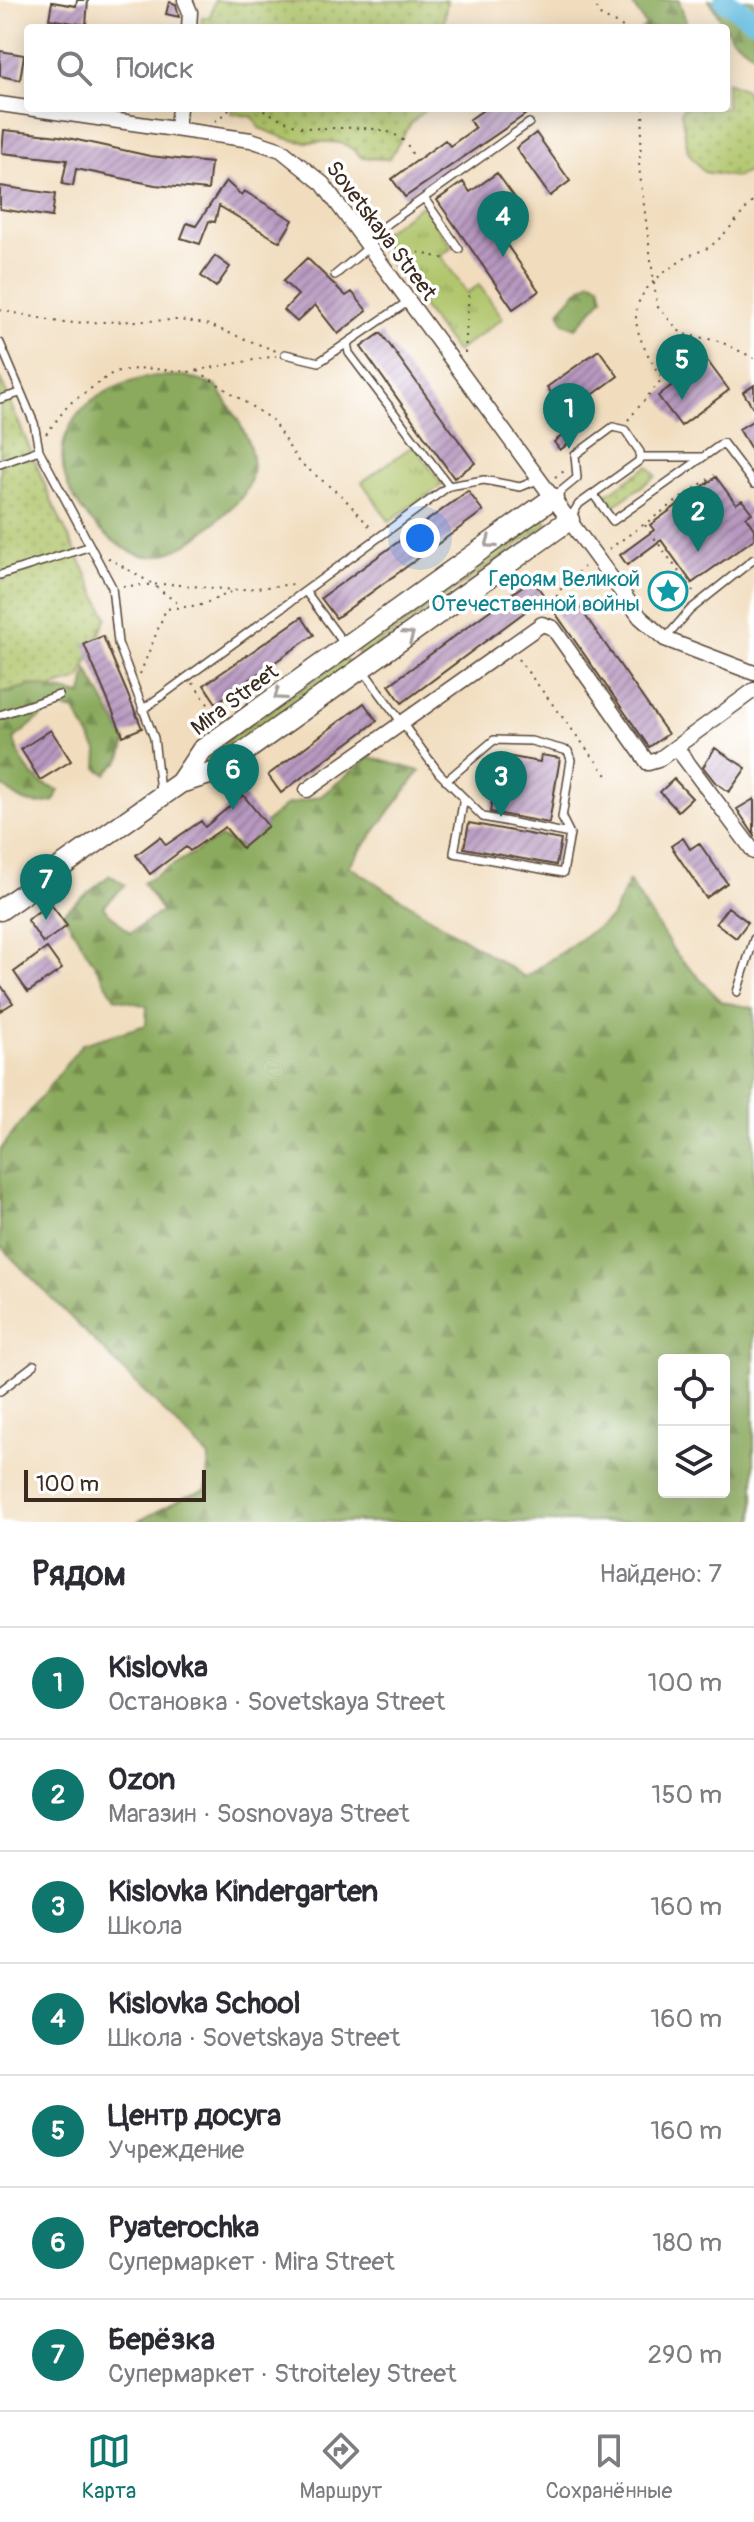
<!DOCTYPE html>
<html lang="ru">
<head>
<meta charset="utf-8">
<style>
  :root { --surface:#fff; --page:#f7f7f7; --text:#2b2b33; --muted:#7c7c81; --line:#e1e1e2; --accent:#0f766e }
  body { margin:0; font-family:Pangolin,sans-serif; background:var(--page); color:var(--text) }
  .controls { position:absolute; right:24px; bottom:24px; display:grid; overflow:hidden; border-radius:8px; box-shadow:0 4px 20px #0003 }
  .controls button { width:72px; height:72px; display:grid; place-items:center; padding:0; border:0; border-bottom:2px solid var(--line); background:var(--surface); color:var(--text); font:40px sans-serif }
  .scale { position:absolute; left:24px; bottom:20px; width:182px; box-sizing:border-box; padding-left:8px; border:4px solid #3b2a1e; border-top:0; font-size:22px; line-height:28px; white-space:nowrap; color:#3b2a1e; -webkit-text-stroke:6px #fff; paint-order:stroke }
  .you { position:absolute; left:420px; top:538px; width:28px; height:28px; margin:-20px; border:6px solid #fff; border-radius:50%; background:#1a73e8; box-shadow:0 0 0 12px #1a73e833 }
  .badge { display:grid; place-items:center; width:52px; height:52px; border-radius:50%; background:var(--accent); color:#fff; font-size:26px; font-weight:700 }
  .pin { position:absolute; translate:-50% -66px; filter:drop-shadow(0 2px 4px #0008) }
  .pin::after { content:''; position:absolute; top:42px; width:28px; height:24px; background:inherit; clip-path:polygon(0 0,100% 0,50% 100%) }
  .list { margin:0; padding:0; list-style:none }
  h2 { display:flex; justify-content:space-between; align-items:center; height:104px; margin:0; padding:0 32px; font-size:34px }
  h2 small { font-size:26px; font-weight:400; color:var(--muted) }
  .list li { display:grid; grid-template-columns:52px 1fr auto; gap:24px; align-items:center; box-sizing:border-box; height:112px; padding:0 32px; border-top:2px solid var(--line) }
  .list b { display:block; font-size:30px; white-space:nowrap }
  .list p { margin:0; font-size:26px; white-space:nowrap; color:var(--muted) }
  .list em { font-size:26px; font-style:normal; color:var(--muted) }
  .icon { flex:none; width:44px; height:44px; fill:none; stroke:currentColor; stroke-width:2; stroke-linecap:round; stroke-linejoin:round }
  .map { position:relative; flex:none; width:754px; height:1522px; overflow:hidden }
  .search { position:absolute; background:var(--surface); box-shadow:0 4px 20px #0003; left:24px; right:24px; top:24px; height:88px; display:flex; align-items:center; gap:20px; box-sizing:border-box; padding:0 28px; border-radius:8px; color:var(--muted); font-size:30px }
  .sheet { height:888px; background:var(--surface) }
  nav { display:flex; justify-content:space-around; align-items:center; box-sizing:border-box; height:112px; border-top:2px solid var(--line); background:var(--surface); font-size:22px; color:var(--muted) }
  nav a { display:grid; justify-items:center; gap:4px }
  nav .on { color:var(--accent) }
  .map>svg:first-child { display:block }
</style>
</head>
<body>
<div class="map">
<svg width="754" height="1522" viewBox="0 0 754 1522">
  <defs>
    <pattern id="grass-dots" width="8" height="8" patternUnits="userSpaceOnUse" patternTransform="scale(2)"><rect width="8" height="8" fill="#afc469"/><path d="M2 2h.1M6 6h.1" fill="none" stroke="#909f56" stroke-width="1.8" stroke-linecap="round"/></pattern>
    <pattern id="forest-firs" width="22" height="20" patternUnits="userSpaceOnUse" patternTransform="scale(2)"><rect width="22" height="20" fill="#8baa5d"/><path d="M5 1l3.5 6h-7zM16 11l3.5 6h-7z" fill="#738b4c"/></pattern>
    <pattern id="park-tufts" width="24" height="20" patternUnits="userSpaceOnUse" patternTransform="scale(2)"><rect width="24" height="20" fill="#afc469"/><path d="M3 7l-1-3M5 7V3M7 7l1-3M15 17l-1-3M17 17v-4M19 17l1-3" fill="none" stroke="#909f56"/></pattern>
    <pattern id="building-hatch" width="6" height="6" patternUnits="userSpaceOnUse" patternTransform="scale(2)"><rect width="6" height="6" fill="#b798c0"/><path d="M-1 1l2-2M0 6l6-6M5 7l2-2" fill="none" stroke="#967c9b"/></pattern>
  </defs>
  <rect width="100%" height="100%" fill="#fff"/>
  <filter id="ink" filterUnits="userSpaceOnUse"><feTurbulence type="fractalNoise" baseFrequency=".0125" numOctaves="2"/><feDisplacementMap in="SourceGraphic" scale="16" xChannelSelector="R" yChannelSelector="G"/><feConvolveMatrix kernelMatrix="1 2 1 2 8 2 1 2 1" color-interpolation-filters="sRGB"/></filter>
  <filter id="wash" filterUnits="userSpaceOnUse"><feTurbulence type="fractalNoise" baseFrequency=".006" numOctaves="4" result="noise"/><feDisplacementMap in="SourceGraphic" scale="32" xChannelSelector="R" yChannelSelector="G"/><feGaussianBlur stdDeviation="1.8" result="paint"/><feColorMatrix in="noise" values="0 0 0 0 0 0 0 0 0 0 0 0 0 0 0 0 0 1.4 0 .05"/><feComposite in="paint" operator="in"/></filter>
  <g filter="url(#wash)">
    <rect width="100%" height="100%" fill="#f1ddbe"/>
    <path fill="url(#grass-dots)" stroke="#757744" stroke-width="2" d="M215 0 237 3 447 0 443 28H201L202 18 210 17Z
      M726 82 744 89 754 106V170L735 177 704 172 688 152 681 112 683 108H726Z
      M232 108H427L411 123 389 159 362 158C342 134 323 145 297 141 284 139 271 132 259 128L253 117 231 113Z
      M0 378 52 502 107 617 80 679 0 703Z
      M648 466 656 476 612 507 604 496Z"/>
    <path fill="url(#forest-firs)" stroke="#636a3e" stroke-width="2" fill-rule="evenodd" d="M619 0H679L688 28H643L646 26 632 3Z
      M709 0H754V54L731 37Z
      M591 281 600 284 603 298 576 328 564 323 559 311 579 289Z
      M156 376H186L216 386C239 420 275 468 234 505 212 524 179 560 146 556 129 554 111 540 99 529 28 461 67 389 156 376Z
      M87 669 126 741 121 759 106 774 97 768 98 752 75 711 54 706 14 739C21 764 33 783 59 790L54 801C29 809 19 799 0 784V693L34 685 82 695Z
      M369 757 420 771 349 866 525 977 611 918 629 881 676 954 722 1002 754 1008V1522H137L183 1498 206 1490 209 1457 0 1246V1150L82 1044 146 1025 147 1006 115 998 63 913 110 875 125 885 103 907 130 933 162 911 143 883 220 837 239 846 286 805 321 796ZM664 1360H724V1492H664Z"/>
    <path fill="url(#park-tufts)" stroke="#757744" stroke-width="2" d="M422 205 452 247 441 256 467 293 479 285 503 318 456 352 373 240Z
      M414 445 442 485 389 521 362 482Z
      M543 516 547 524 360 657 357 650Z
      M345 659 351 666 206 769 200 760Z"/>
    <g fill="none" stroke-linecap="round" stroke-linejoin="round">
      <path stroke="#61bade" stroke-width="22" d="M725 0 754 20"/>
    </g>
    <g id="blocks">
      <path fill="url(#building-hatch)" d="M77 0H88L86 25 49 19 52 2 76 6Z
        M169 2 176 4 179 17 166 14Z
        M0 51 24 55 20 80 0 76Z
        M486 108H535L405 197 392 179 445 140 450 146 475 128 469 120Z
        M4 130 59 136 150 156 211 163 208 190 155 185 76 169 73 186 62 184 67 160 2 153Z
        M536 133 570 181 550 196 516 148Z
        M497 173 518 202 490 221 539 291 513 309 437 200 463 182 470 192Z
        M226 181 241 195 244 191 293 220 280 242 219 206 215 222 209 221 200 244 181 238 187 223 196 226Z
        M0 186 55 194 52 217 0 209Z
        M215 256 230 267 216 287 201 276Z
        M307 258 346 296 352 292 367 311 338 334 315 305 297 322 284 310 298 295 283 281Z
        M381 333 475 463 454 478 361 347Z
        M599 350 618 376 567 414 547 387Z
        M706 359 729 390 681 426 658 396Z
        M754 385V409L743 392Z
        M754 420V454L739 429Z
        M567 432 573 440 560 450 554 442Z
        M716 477 736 504 742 500 752 513 746 517 754 529V539L692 583 661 540 627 565 620 555 654 530 650 525Z
        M468 491 483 511 336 618 321 598Z
        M532 579 545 597 402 703 389 685Z
        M573 598 668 734 649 747 554 611Z
        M302 617 314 635 216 703 204 685Z
        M103 636 142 728 123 736 84 644Z
        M364 703 377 721 281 793 268 775Z
        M51 730 71 761 40 780 21 749Z
        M715 748 746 768 729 792 715 782 703 767Z
        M541 755 560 758 549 823 490 812 494 791 505 793 508 775 502 774 506 756 540 762Z
        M674 779 692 798 678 811 660 792Z
        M243 795 268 826 242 848 225 827 190 851 186 847 150 874 136 855 160 837 166 845 201 821 205 827Z
        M754 799V835L737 809Z
        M469 823 561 840 556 865 464 848Z
        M683 838 690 849 699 843 727 883 706 898 671 846Z
        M50 903 67 926 43 943 27 920Z
        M728 907 748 922 736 938 716 923Z
        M47 948 62 969 28 992 14 972Z
        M0 984 13 1003 0 1011Z"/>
    </g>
  </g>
  <g filter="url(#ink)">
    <use href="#blocks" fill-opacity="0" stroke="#564536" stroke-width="2"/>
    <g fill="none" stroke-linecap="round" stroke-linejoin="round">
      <g stroke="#564536" stroke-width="10">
        <path id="lane" d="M424 198 459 249
          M365 240 529 123
          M335 275 369 247
          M0 343 34 423 39 450 112 587 118 643 154 738 160 791
          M285 354 319 362 409 301
          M0 399 20 393
          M641 457H702
          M0 464 39 450
          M449 486 484 480 520 487 540 479
          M593 494 613 521 723 443 754 484
          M555 496 577 478 575 455 613 427 625 430 640 452 639 461 579 504 570 518
          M0 575 88 547
          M306 592 345 645
          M665 639 690 610 754 559
          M363 670 439 773 483 817 570 834
          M142 710 449 486 349 353 347 343
          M0 715 59 695
          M446 781 494 740 531 741 568 751 571 760 562 818 570 834 563 873 454 853 464 798
          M737 992 754 939
          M0 1391 34 1365"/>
      </g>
      <g stroke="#564536" stroke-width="17">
        <path id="street" d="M185 0 190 12 189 28
          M0 104 251 140 281 150 323 184 640 617 665 639 754 673
          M177 129 179 108
          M676 747 754 852
          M307 790 542 624 553 628 648 763 658 760 754 690"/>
      </g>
      <g stroke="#564536" stroke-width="23">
        <path id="secondary" d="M180 783 202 750 553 498
          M0 910 180 783 216 772 569 520"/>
      </g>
      <path stroke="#564536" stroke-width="2" stroke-dasharray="2 6" stroke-linecap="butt" d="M596 0 598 14 625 28
        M256 108C272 113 286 123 302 127 336 133 401 114 413 157
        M644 108 639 167 657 306 682 334 719 341 754 358
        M215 121 232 108
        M387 245 446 259
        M0 310 64 323 179 320 206 324 276 351
        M465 353 469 289
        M198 371 272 420 298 461 343 497 371 528
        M628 420 662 379C627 322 621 298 684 259 692 253 704 251 712 245 727 233 740 215 754 200
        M46 434 69 404 114 372 144 368 188 372 276 356
        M555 477 566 470
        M645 525 695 594
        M609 549 714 475
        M108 558 151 583
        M123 586 169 584 235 590 296 584
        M156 587 180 605
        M670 589 683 581
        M549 611 560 590 584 567
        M518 659 609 778
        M140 674 166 609 201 605 234 591
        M193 683 217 717"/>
      <use href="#lane" stroke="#fff" stroke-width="7"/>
      <use href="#street" stroke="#fff" stroke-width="14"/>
      <use href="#secondary" stroke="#fff" stroke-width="20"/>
    </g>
    <defs><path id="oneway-chevron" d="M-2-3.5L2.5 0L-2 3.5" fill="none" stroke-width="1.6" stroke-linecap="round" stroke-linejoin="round" transform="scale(2)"/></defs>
    <g stroke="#a79f9a">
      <use href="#oneway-chevron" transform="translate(490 543) rotate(144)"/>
      <use href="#oneway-chevron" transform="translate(409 636) rotate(-36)"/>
      <use href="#oneway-chevron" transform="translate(279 695) rotate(144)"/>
    </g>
  </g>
  <defs>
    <g id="sight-ring" transform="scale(2)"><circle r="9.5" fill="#fff" stroke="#0f9aa8" stroke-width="1.5"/><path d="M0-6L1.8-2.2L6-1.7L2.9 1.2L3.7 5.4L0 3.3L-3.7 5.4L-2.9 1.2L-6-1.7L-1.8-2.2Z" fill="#0f9aa8"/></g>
  </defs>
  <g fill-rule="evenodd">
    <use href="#sight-ring" x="668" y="591"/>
  </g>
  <g text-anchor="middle" stroke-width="7" stroke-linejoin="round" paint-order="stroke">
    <g font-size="22" fill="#3b2a1e" stroke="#fff">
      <text transform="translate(382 230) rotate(53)" y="8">Sovetskaya Street</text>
      <text transform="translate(234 699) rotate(-37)" y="8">Mira Street</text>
    </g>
    <g font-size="22" fill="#0d838f" stroke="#fff" text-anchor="end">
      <text x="640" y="586">Героям Великой<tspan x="640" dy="25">Отечественной войны</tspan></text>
    </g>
  </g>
</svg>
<div class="controls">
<button><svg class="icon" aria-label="locate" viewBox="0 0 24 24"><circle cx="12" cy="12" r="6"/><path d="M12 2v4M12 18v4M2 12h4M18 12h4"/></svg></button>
<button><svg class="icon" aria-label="layers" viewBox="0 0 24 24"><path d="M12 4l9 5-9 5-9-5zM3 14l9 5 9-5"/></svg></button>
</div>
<div class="scale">100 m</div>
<div class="you"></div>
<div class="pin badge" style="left:569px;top:449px">1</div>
<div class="pin badge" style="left:698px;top:552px">2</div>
<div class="pin badge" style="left:501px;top:817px">3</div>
<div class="pin badge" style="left:503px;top:257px">4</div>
<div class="pin badge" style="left:682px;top:400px">5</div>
<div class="pin badge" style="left:233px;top:810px">6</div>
<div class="pin badge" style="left:46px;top:920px">7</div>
<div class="search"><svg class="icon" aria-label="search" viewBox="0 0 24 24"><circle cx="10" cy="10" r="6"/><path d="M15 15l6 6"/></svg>Поиск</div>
</div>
<section class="sheet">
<h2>Рядом<small>Найдено: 7</small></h2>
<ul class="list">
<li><span class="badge">1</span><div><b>Kislovka</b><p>Остановка · Sovetskaya Street</p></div><em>100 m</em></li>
<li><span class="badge">2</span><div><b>Ozon</b><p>Магазин · Sosnovaya Street</p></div><em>150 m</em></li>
<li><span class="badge">3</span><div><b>Kislovka Kindergarten</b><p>Школа</p></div><em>160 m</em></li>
<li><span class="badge">4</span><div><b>Kislovka School</b><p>Школа · Sovetskaya Street</p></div><em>160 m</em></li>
<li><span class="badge">5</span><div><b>Центр досуга</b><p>Учреждение</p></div><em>160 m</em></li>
<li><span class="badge">6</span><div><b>Pyaterochka</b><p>Супермаркет · Mira Street</p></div><em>180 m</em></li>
<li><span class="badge">7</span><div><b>Берёзка</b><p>Супермаркет · Stroiteley Street</p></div><em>290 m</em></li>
</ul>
</section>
<nav>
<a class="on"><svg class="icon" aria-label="map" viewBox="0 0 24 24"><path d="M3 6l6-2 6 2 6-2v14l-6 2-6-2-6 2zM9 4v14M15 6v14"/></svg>Карта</a>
<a><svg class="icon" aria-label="directions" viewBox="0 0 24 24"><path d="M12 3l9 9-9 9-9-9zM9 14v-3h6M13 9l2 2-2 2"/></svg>Маршрут</a>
<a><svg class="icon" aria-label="saved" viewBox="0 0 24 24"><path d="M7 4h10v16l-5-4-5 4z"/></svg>Сохранённые</a>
</nav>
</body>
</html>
